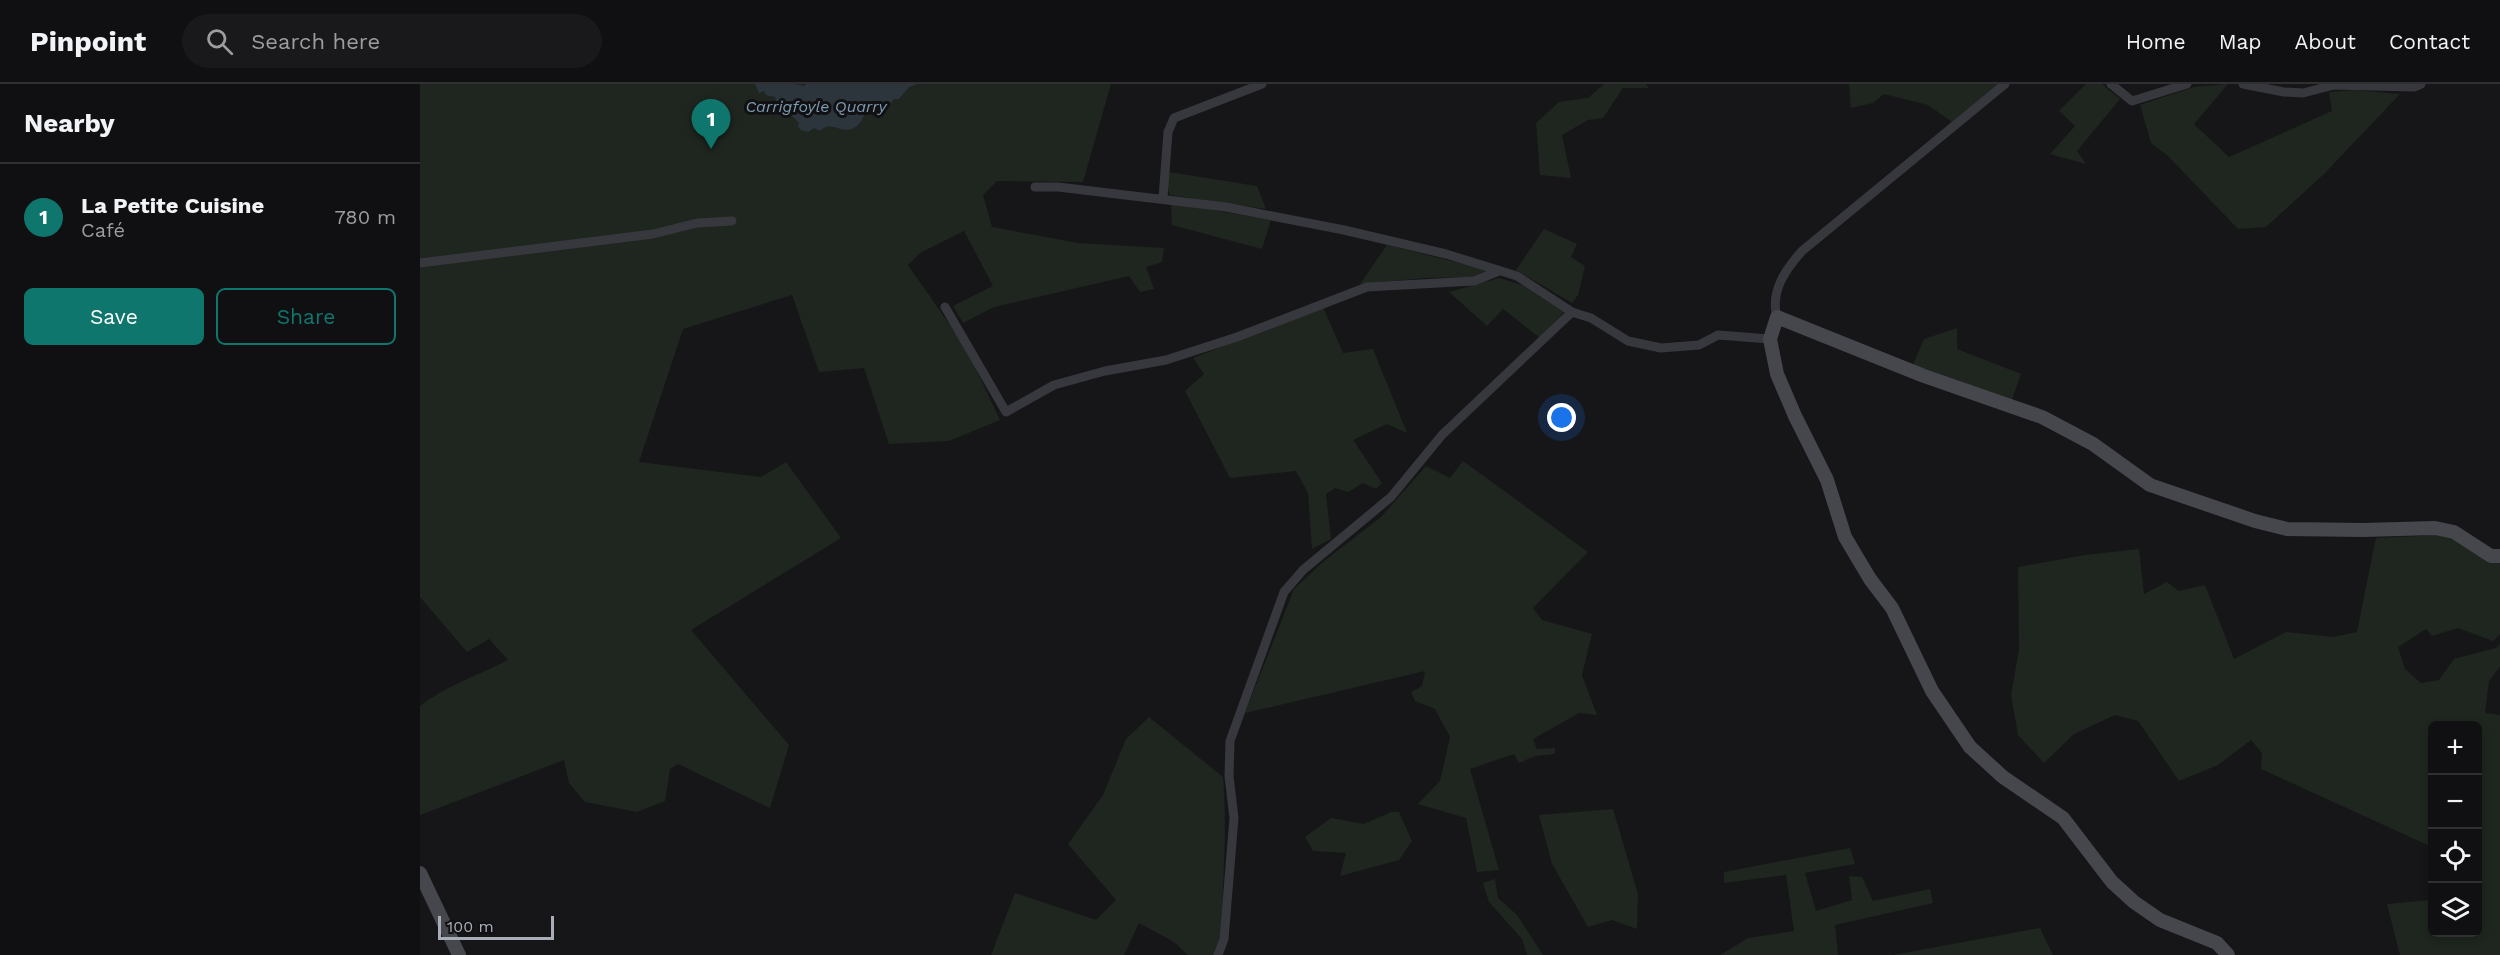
<!DOCTYPE html>
<html lang="en">
<head>
<meta charset="utf-8">
<style>
  :root { --surface:#101012; --page:#19191b; --text:#f1f3f6; --muted:#9c9d9f; --line:#303032; --accent:#0f766e }
  body { margin:0; font-family:"Work Sans",sans-serif; background:var(--page); color:var(--text) }
  .controls { position:absolute; right:18px; bottom:18px; display:grid; overflow:hidden; border-radius:9px; box-shadow:0 3px 9px #0003 }
  .controls button { width:54px; height:54px; display:grid; place-items:center; padding:0; border:0; border-bottom:2px solid var(--line); background:var(--surface); color:var(--text); font:30px sans-serif }
  .scale { position:absolute; left:18px; bottom:15px; width:116px; box-sizing:border-box; padding-left:6px; border:3px solid #a8adb8; border-top:0; font-size:16px; line-height:21px; white-space:nowrap; color:#a8adb8; -webkit-text-stroke:4px #111113; paint-order:stroke }
  .you { position:absolute; left:1142px; top:334px; width:21px; height:21px; margin:-15px; border:4px solid #fff; border-radius:50%; background:#1a73e8; box-shadow:0 0 0 9px #1a73e833 }
  .badge { display:grid; place-items:center; width:39px; height:39px; border-radius:50%; background:var(--accent); color:#fff; font-size:20px; font-weight:700 }
  .pin { position:absolute; translate:-50% -50px; filter:drop-shadow(0 2px 3px #0008) }
  .pin::after { content:''; position:absolute; top:32px; width:21px; height:18px; background:inherit; clip-path:polygon(0 0,100% 0,50% 100%) }
  .list { margin:0; padding:0; list-style:none }
  h2 { display:flex; justify-content:space-between; align-items:center; height:78px; margin:0; padding:0 24px; font-size:26px }
  h2 small { font-size:20px; font-weight:400; color:var(--muted) }
  .list li { display:grid; grid-template-columns:39px 1fr auto; gap:18px; align-items:center; box-sizing:border-box; height:108px; padding:0 24px; border-top:2px solid var(--line) }
  .list b { display:block; font-size:22px; white-space:nowrap }
  .list p { margin:0; font-size:20px; white-space:nowrap; color:var(--muted) }
  .list em { font-size:20px; font-style:normal; color:var(--muted) }
  .actions { display:flex; gap:12px; padding:18px 24px }
  .actions a { flex:1; padding:14px 0; border:2px solid var(--accent); border-radius:9px; text-align:center; font-size:21px; color:var(--accent) }
  .actions .main { background:var(--accent); color:#fff }
  .icon { flex:none; width:33px; height:33px; fill:none; stroke:currentColor; stroke-width:2; stroke-linecap:round; stroke-linejoin:round }
  .map { position:relative; flex:none; width:2080px; height:871px; overflow:hidden }
  header { display:flex; align-items:center; gap:36px; box-sizing:border-box; height:84px; padding:0 30px; background:var(--surface); border-bottom:2px solid var(--line) }
  header strong { font-size:28px }
  nav { display:flex; gap:33px; margin-inline-start:auto; font-size:21px }
  .search { width:420px; height:54px; background:var(--page); display:flex; align-items:center; gap:15px; box-sizing:border-box; padding:0 21px; border-radius:33px; color:var(--muted); font-size:22px }
  main { display:flex }
  aside { flex:1; background:var(--surface) }
  .map>svg:first-child { display:block }
</style>
</head>
<body>
<header>
<strong>Pinpoint</strong>
<div class="search"><svg class="icon" aria-label="search" viewBox="0 0 24 24"><circle cx="10" cy="10" r="6"/><path d="M15 15l6 6"/></svg>Search here</div>
<nav><a>Home</a><a>Map</a><a>About</a><a>Contact</a></nav>
</header>
<main>
<aside>
<h2>Nearby<small></small></h2>
<ul class="list">
<li><span class="badge">1</span><div><b>La Petite Cuisine</b><p>Café</p></div><em>780 m</em></li>
</ul>
<div class="actions"><a class="main">Save</a><a>Share</a></div>
</aside>
<div class="map">
<svg width="2080" height="871" viewBox="0 0 2080 871">
  <rect width="100%" height="100%" fill="#161618"/>
  <path fill="#1e261f" d="M0 0H691L663 98 577 97 563 111 572 143 658 159 744 164 742 178 726 183 734 205 720 208 709 192 574 223 543 239 533 222 573 202 544 147 500 169 488 181 546 264 580 336 529 357 469 360 444 284 399 288 372 211 263 245 219 378 341 393 366 378 421 454 271 546 369 661 350 724 258 680 250 685 245 717 217 728 165 718 149 699 144 676 0 731V622C25 602 59 591 88 576L69 555 47 568 0 513Z
    M1184 0H1226L1229 4H1203L1183 34 1168 36 1142 51 1151 94 1120 91 1116 39 1139 18 1168 14Z
    M1429 0H1579L1532 38 1508 21 1464 10 1453 19 1431 24Z
    M1666 0H1682L1700 15 1657 67 1666 80 1630 70 1655 42 1639 27Z
    M1808 0 1774 40 1809 73 1912 27 1909 8 1934 6 1980 10 1904 90 1846 143 1818 145 1748 72 1731 59 1720 21 1774 3Z
    M749 88 837 102 846 125 750 111 746 99Z
    M751 119 851 136 842 165 752 141Z
    M1124 145 1157 160 1151 173 1165 182 1158 211 1152 219 1096 186Z
    M967 161 1068 186 1051 193 1005 194 940 200Z
    M1079 194 1102 201 1144 228 1120 254 1083 225 1067 242 1029 208Z
    M903 223 923 269 953 265 987 349 967 340 933 356 962 399 956 405 943 399 928 408 915 404 906 410 911 455 892 465 888 409 876 387 810 394 765 307 784 290 773 274Z
    M1537 244V265L1601 290 1591 318 1492 283 1504 255Z
    M1043 377 1168 468 1113 524 1122 536 1172 550 1162 591 1177 631 1159 629 1113 655 1117 665 1135 664V670L1115 672 1099 679 1094 670 1050 685 1079 786 1057 788 1046 734 998 720 1020 697 1030 653 1015 625 995 617 991 608 1002 602 1005 587 825 629 874 505 904 477 961 433 1006 382 1030 394Z
    M2018 451 2035 456 2080 477V550L2073 557 2038 544 2012 552 2006 545 1978 563 1985 585 2001 599 2019 596 2034 575 2076 564 2080 560V583L2069 597 2065 629 2080 631V871H1980L1967 820 2011 816 2012 798V848H2058V642H2012V763L1841 685 1842 669 1831 656 1798 681 1759 697 1718 637 1695 631 1654 650 1624 679 1598 651 1591 611 1599 566 1598 483 1665 471 1719 465 1724 510 1747 498 1759 507 1785 501 1814 575 1866 548 1913 553 1937 548 1956 454Z
    M729 633 803 693C806 729 805 765 803 801 802 824 803 850 794 871H768L754 858 719 839 704 871H571L595 809 676 836 696 816 648 760 683 711 706 655Z
    M1193 725 1218 810 1217 845 1192 836 1168 843 1132 780 1119 731Z
    M971 728H979L992 757 979 776 920 792 926 769 893 767 885 753 911 734 944 740Z
    M1430 764 1435 780 1385 789 1396 827 1432 816 1429 792 1442 793 1453 817 1510 805 1513 819 1415 841 1418 871H1300L1328 854 1374 847 1366 791 1304 799V788Z
    M1075 795 1078 814 1097 831 1123 871H1107L1102 855 1069 818 1063 799Z
    M1620 844 1633 871H1473Z"/>
  <path fill="#2c353c" d="M335 0H374L385 2 386 0H497L489 3 479 15H474L471 19H462L459 24 455 25 456 28 447 25C443 32 442 40 434 44 421 51 411 35 400 47L394 44 388 48 381 46 378 42 379 39 366 26V21L357 22 355 13 346 11 344 7 339 9Z"/>
  <g fill="none" stroke-linecap="round" stroke-linejoin="round">
    <path stroke="#37383d" stroke-width="9" d="M1691 0 1712 17 1767 0
      M1823 0 1864 8 1883 9 1914 1 1994 3 2001 0
      M615 103H638L806 123 924 146 1026 170 1097 192 1152 228 1171 234 1208 257 1241 264 1279 261 1298 251 1350 255
      M743 114 748 48 754 34 842 0
      M0 179 233 150 277 139 312 137
      M525 223 586 328 634 301 685 287 746 276 817 253 947 203 1054 197 1079 187
      M1357 233C1350 208 1365 186 1382 167L1585 0
      M798 871 804 855 814 734 809 692 810 657 864 508 883 486 971 413 1022 351 1152 228"/>
    <path stroke="#45474d" stroke-width="14" d="M0 789 39 871
      M1808 871 1797 859 1740 836 1714 818 1692 798 1643 734 1583 693 1550 663 1512 607 1472 524 1450 495 1425 453 1407 396 1375 332 1357 290 1350 255 1357 233 1504 292 1622 333 1673 360 1730 401 1835 437 1867 445 1943 446 2015 444 2034 448 2071 472H2080"/>
  </g>
  <g text-anchor="middle" stroke-width="6" stroke-linejoin="round" paint-order="stroke">
    <g font-size="16" font-style="italic" fill="#7f9bb3" stroke="#111113">
      <text x="396" y="28">Carrigfoyle Quarry</text>
    </g>
  </g>
</svg>
<div class="controls">
<button>+</button>
<button>−</button>
<button><svg class="icon" aria-label="locate" viewBox="0 0 24 24"><circle cx="12" cy="12" r="6"/><path d="M12 2v4M12 18v4M2 12h4M18 12h4"/></svg></button>
<button><svg class="icon" aria-label="layers" viewBox="0 0 24 24"><path d="M12 4l9 5-9 5-9-5zM3 14l9 5 9-5"/></svg></button>
</div>
<div class="scale">100 m</div>
<div class="you"></div>
<div class="pin badge" style="left:291px;top:65px">1</div>
</div>
</main>
</body>
</html>
